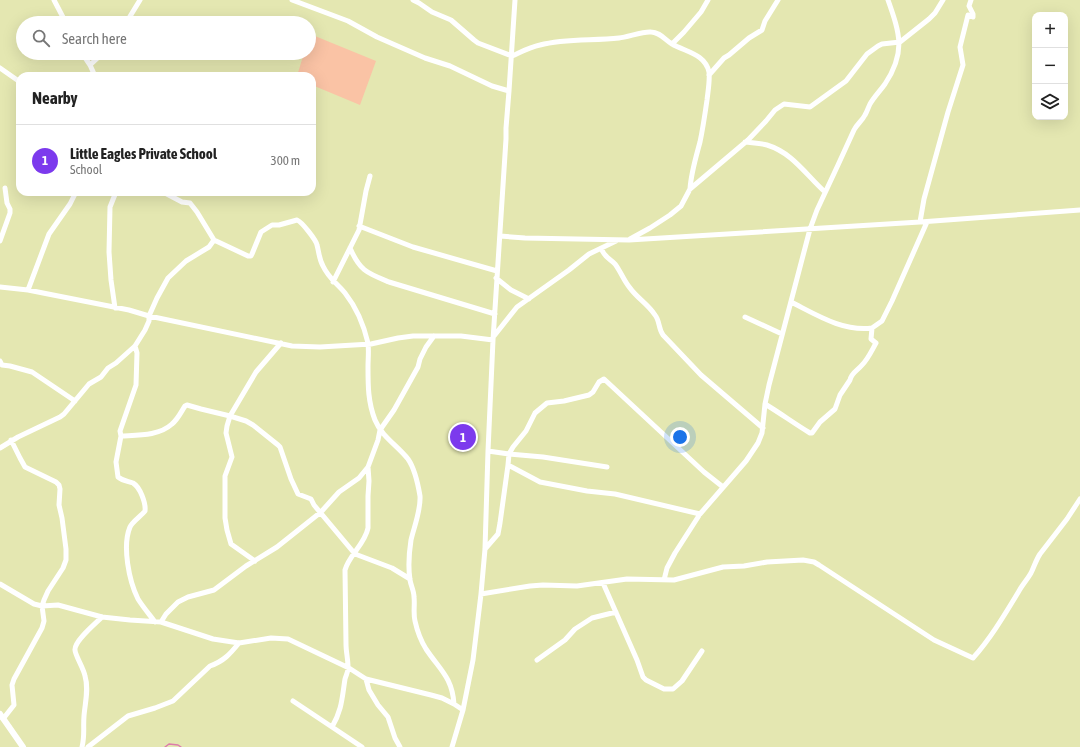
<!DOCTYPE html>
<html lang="en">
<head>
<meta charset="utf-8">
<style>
  :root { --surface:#fff; --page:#f6f6f6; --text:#222; --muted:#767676; --line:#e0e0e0; --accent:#7c3aed }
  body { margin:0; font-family:"Asap Condensed",sans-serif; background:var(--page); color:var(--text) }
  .controls { position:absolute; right:12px; top:12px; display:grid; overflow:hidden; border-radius:8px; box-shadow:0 4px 16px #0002 }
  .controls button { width:36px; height:36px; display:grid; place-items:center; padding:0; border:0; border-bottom:1px solid var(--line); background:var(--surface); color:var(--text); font:20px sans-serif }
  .you { position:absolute; left:680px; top:437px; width:14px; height:14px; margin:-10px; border:3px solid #fff; border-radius:50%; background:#1a73e8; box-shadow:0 0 0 6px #1a73e833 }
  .badge { display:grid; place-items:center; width:26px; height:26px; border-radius:50%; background:var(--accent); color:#fff; font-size:13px; font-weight:700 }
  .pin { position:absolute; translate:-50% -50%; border:2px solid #fff; box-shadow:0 1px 4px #0006 }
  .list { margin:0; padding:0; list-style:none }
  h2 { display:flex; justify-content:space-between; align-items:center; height:52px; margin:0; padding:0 16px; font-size:17px }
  h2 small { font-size:13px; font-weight:400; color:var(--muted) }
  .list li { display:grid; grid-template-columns:26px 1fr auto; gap:12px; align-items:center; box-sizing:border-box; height:72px; padding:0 16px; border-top:1px solid var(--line) }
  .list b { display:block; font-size:15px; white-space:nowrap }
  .list p { margin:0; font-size:13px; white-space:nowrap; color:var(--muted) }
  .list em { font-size:13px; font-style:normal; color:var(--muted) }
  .icon { flex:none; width:22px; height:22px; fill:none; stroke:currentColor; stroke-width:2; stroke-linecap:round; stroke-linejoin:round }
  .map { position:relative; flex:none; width:1080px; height:747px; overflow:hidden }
  .search { position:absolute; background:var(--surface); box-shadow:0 4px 16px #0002; left:16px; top:16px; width:300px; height:44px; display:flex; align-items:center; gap:10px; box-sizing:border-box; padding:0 14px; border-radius:22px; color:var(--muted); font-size:15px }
  .panel { position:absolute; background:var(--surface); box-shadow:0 4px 16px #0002; left:16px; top:72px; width:300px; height:124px; border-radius:12px }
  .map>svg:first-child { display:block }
</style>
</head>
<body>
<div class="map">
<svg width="1080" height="747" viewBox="0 0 1080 747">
  <rect width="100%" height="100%" fill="#e4e7b1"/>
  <path fill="#fac3a5" d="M310 34 376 61 360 105 312 85V76H297L304 53H309Z"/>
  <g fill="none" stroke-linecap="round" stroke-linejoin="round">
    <path stroke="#dd7cab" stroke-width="1.5" d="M165 747 169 744 178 745 181 747"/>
    <path stroke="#fff" stroke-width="5" d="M54 0 66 23
      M292 0 348 21 377 37 425 58 450 66 492 86 509 91
      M413 0 419 3 432 12 451 20 474 40 478 43 512 56C521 52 530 47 540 45 565 38 593 41 619 38 628 37 644 31 651 32 660 32 665 40 672 44 686 52 705 54 709 72 710 81 708 91 707 100 705 114 703 128 700 142 696 157 691 173 690 189
      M126 23 140 0
      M672 44 684 32 701 12 708 0
      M82 53 90 65 95 76
      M90 65 103 53
      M0 68 20 82
      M709 75 724 58 729 55 749 38 762 30 765 21 778 0
      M745 142C753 143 760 143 767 145 793 153 806 175 825 192
      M163 192 182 202 190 203 197 212 214 240 248 256H251L252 254 261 232 272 225H279L297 220C302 222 316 240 317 245 319 252 319 259 323 266 329 279 337 283 345 293 356 307 364 326 368 343 369 350 368 359 368 367 368 386 368 402 375 420 382 437 397 445 408 459 415 469 418 484 420 496 421 510 414 527 411 540 409 553 408 567 410 580 411 586 414 591 414 597 415 605 413 613 415 621 417 630 421 641 426 649 440 670 452 677 454 704
      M920 222 924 199 948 112 963 65 960 47 968 15 973 17V14L969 6 971 0
      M359 226 413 247 497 271
      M500 236 525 238 629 240 920 222 1080 210
      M630 239 650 228 670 215 681 206 690 189 748 140 766 121 775 110 784 104 810 107 846 81 867 54 878 46 882 44 900 42 929 19 935 13 943 0
      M0 241 10 213V209L7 203 5 188
      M350 248C360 271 367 273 389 282L495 314
      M601 248C604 257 609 258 615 264 621 272 624 281 630 288 637 298 648 304 655 315 660 321 658 328 663 335L701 375 763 428
      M496 278 511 290 529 299
      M333 282 359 230 366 191 370 176
      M0 287 28 290 43 293 129 310 149 316 292 346 320 347 371 344 398 338 413 336H461L493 340
      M28 290 49 234 70 204 76 192
      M791 302C815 314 843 332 872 328
      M115 308 111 280 109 252 110 207 116 192
      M745 317 782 334
      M494 336 517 307 569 270 589 254 616 241
      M135 346 137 353 136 385 120 431 121 436C138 435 159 436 172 424 178 419 181 412 185 406L187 405 201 409 230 416 246 421 253 425 278 445 280 447 291 479 298 494 311 499 314 505 355 554 392 568 410 579
      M0 361 2 365 10 366 32 372 75 401
      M765 404C780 413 795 424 810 433H812L820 422 835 409 840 395 850 380C851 373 858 370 862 365 868 359 872 350 876 343L871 339 872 328 882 321 892 301 927 222
      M121 436 116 462 118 477C123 481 127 481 133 483 140 487 146 503 145 511 141 516 132 522 130 527 122 546 129 581 138 599 143 607 149 614 155 622
      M0 448 18 437 60 417 64 414 89 384 101 377 108 368 116 363 135 346 145 330 149 321V316L157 298 168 278 186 261 209 247 214 240
      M488 451 509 454 508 465 540 482 587 491 615 494 700 514
      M607 467 543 457 509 454 513 447 526 431 535 413 547 403 564 401 589 395 593 392 599 382 604 379 704 472 723 487
      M485 549 498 534 500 523 508 465
      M255 561 231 544 227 530 225 518V476L232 457 226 433 227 426 230 416 256 372 281 343
      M664 580 667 568 675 553 700 514 746 461 758 443 762 433 765 404 769 385 810 229 817 210 838 165 854 130C857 124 862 121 865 115 867 112 868 108 870 104 874 97 880 91 885 84 906 52 900 34 888 0
      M603 583 637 660 643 677 646 680 664 689H673L682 681 702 651
      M0 584 34 604 42 606 58 605 102 617 130 620 161 622 213 639 239 643 271 638 288 639 349 668 366 679 431 695 442 698 454 704 463 710
      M481 594 530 586 543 585 577 586 627 579 674 580 723 567 744 566 767 562 803 560 814 562 819 565 934 640 973 658C991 638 1005 614 1019 591 1022 585 1027 580 1031 573 1034 567 1036 560 1040 554L1067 519 1080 499
      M161 622 166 614 178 602 188 597 214 590 246 566 277 547 321 512 339 492 359 478 368 467 378 440 380 430 394 410 418 367 420 359 426 347 434 336
      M537 660 565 640 575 629 592 618 616 612
      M366 679 369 690 378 705 388 717 395 738 400 747
      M293 701 332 727
      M3 719 14 705 12 685 14 679 42 628 44 621 42 606 44 600 48 591 63 568 66 560V549L62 518 59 505 60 489 59 485 56 482 25 467 20 458 11 440
      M82 747C85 735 83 728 84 716 85 703 89 689 85 676 84 669 75 655 75 650 74 641 96 623 102 617
      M88 747 128 716 155 708 173 701 210 666C224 661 230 654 239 643
      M362 747 332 727C342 710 342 698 345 679 346 675 349 670 348 667 348 659 346 652 346 644L345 570C349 555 365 544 368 528V496L369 481 368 467
      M452 747 463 710 473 660 481 594 485 549 488 451 493 340 506 139V128L509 91 515 0"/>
    <path stroke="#fff" stroke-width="6" d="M0 714 23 747"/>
  </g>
</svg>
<div class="controls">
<button>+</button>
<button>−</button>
<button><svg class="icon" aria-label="layers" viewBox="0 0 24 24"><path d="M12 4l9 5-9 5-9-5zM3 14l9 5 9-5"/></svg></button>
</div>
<div class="you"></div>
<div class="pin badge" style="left:463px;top:437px">1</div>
<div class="search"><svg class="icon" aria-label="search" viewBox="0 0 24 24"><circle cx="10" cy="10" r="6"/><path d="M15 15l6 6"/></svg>Search here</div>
<section class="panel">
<h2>Nearby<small></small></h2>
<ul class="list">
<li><span class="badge">1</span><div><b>Little Eagles Private School</b><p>School</p></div><em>300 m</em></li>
</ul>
</section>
</div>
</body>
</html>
